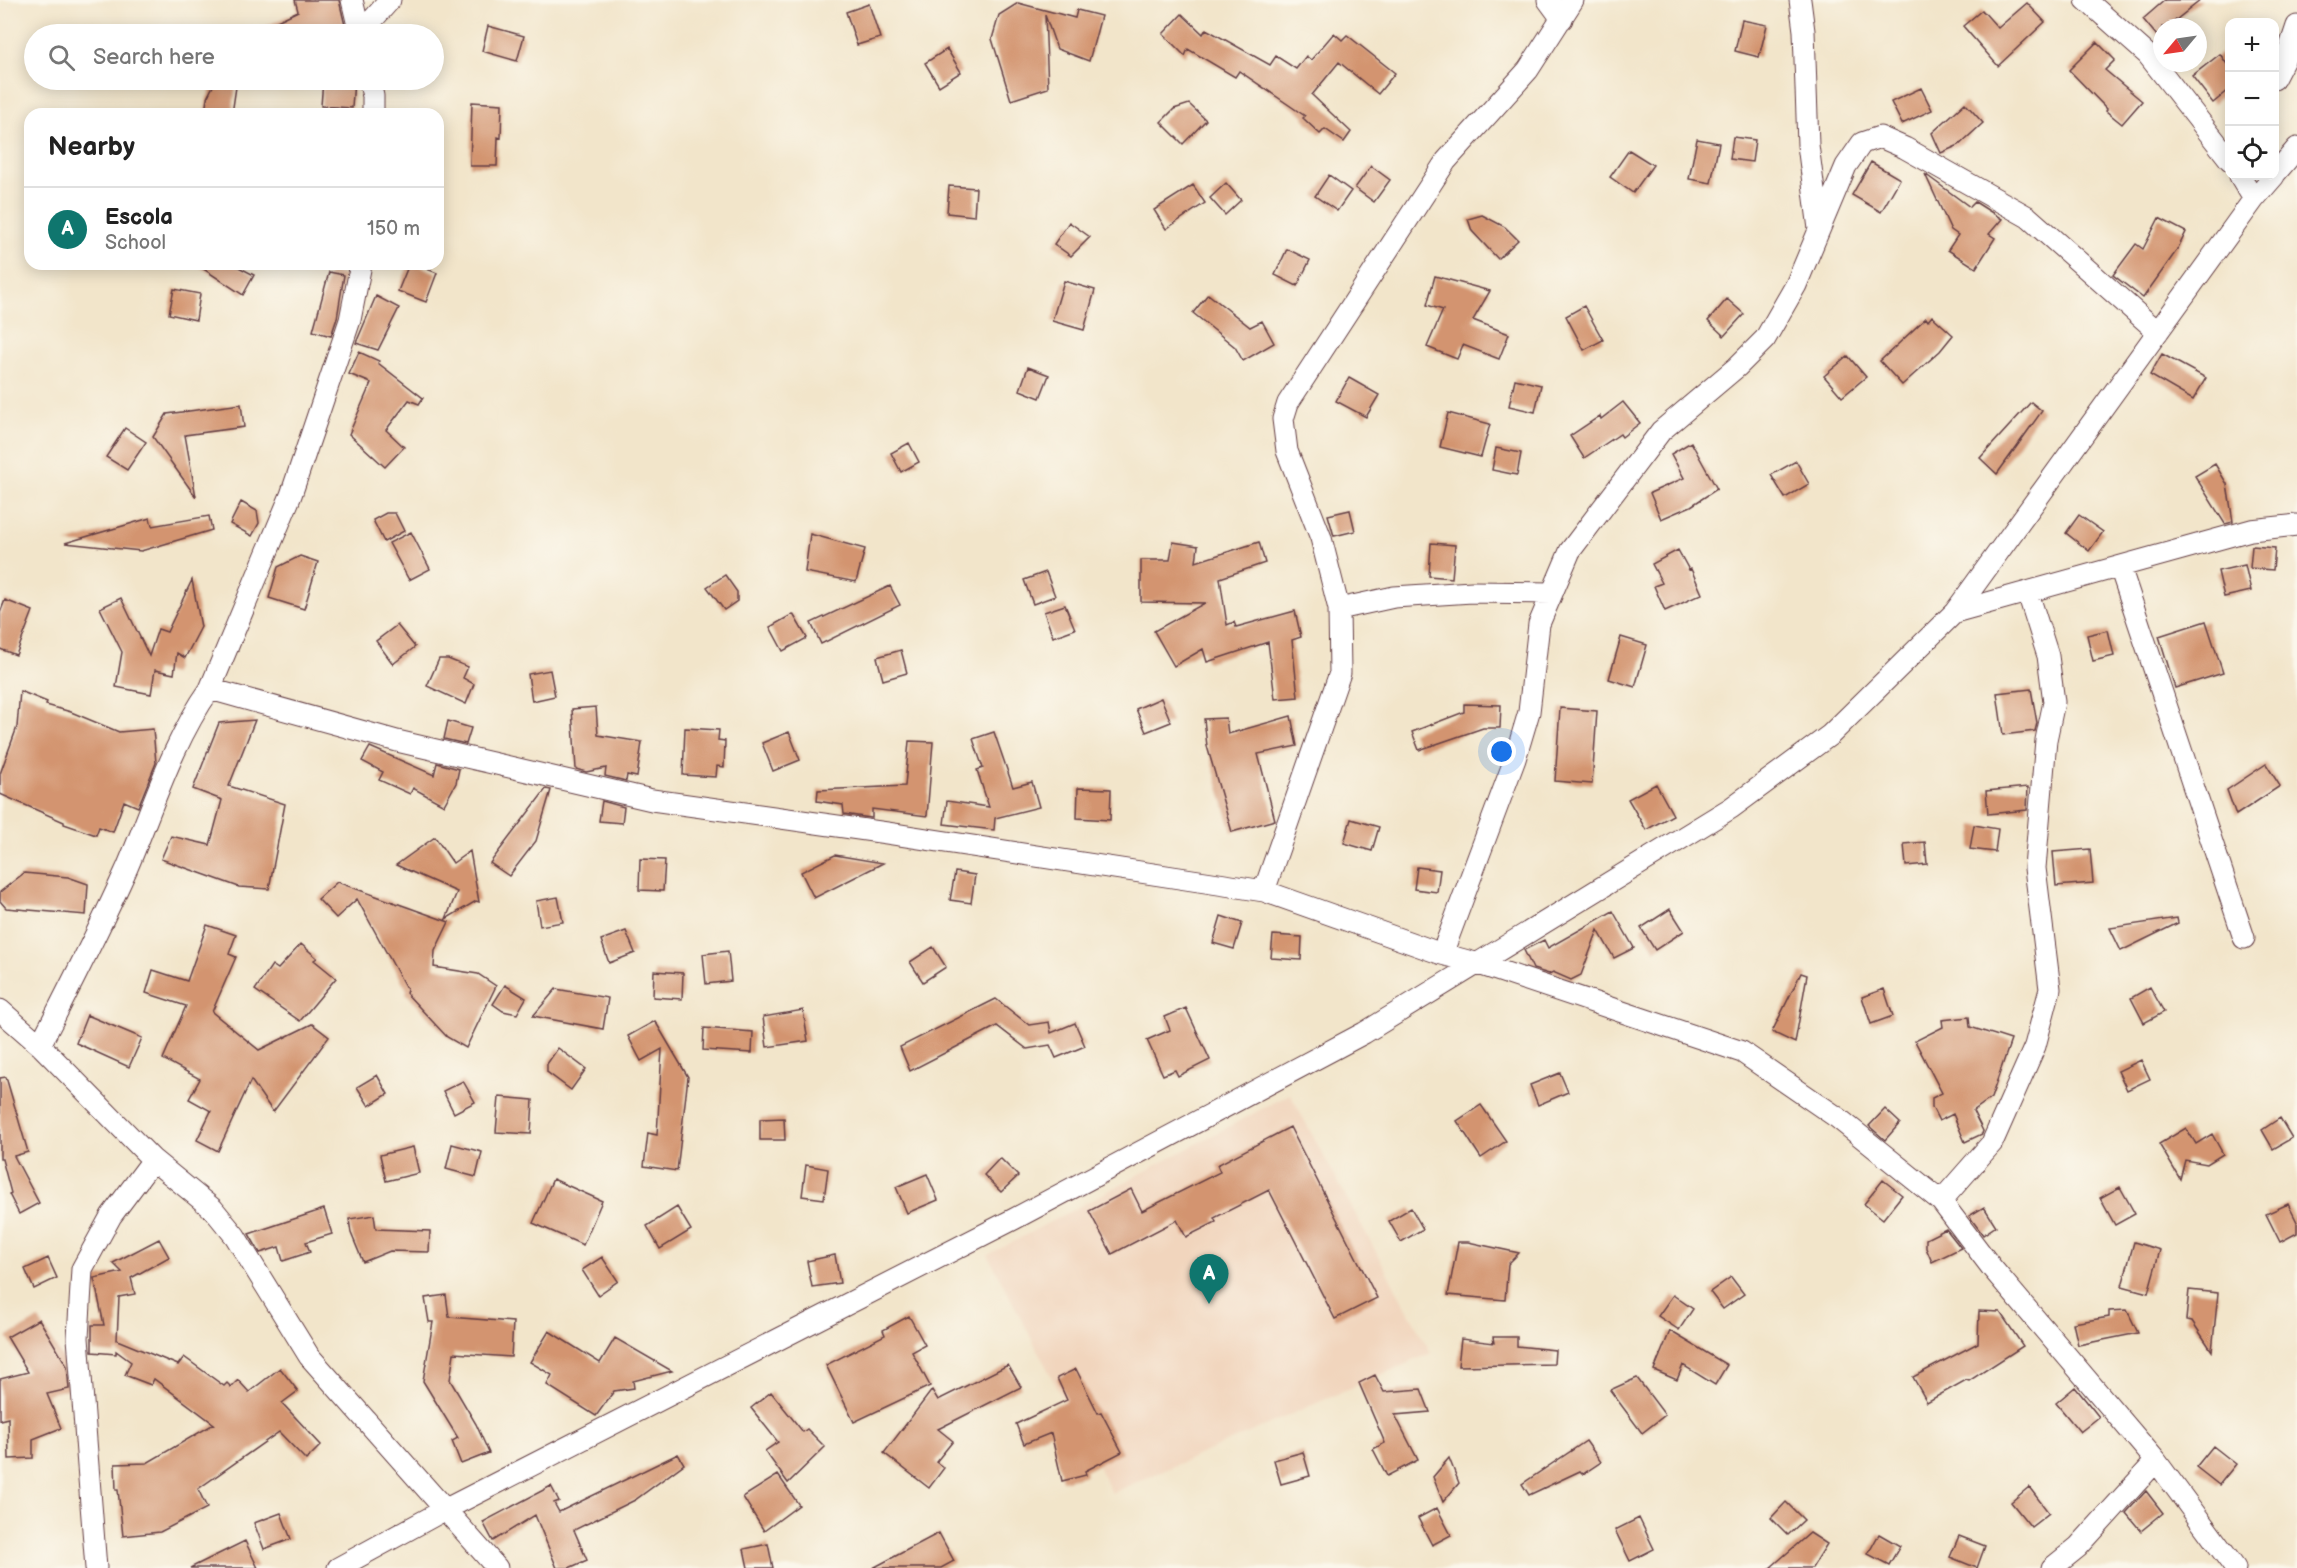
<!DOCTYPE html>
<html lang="en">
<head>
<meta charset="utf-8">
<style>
  :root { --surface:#fff; --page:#f6f6f6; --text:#222; --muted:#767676; --line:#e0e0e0; --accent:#0f766e }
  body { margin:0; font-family:"Balsamiq Sans",sans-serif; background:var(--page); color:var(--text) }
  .controls { position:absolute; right:18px; top:18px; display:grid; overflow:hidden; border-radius:12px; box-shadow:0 3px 15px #0003 }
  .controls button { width:54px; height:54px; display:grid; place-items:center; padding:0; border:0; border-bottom:2px solid var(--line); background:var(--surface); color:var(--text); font:30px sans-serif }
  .compass { position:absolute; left:2153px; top:18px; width:54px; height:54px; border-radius:50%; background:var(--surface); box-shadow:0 3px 15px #0003; rotate:241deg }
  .you { position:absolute; left:1502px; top:752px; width:21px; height:21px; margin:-15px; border:4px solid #fff; border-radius:50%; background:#1a73e8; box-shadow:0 0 0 9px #1a73e833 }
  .badge { display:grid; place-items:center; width:39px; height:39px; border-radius:50%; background:var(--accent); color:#fff; font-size:20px; font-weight:700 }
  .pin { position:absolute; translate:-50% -50px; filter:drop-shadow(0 2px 3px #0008) }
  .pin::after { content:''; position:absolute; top:32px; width:21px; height:18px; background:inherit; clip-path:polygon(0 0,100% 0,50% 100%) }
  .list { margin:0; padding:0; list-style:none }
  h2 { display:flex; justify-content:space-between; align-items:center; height:78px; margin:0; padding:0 24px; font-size:26px }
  h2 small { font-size:20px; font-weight:400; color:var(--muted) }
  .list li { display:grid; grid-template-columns:39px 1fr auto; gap:18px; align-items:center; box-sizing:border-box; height:84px; padding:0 24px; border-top:2px solid var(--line) }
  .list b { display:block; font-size:22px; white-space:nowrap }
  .list p { margin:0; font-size:20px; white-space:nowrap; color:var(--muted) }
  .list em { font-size:20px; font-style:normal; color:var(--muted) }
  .icon { flex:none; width:33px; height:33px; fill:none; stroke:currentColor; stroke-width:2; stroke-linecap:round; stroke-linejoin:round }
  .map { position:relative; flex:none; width:2297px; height:1568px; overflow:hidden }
  .search { position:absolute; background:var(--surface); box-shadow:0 3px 15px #0003; left:24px; top:24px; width:420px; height:66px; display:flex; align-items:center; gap:15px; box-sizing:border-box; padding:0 21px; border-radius:33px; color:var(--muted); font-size:22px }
  .panel { position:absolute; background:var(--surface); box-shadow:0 3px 15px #0003; left:24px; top:108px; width:420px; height:162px; border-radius:18px }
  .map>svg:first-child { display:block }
</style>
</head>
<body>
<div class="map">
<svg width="2297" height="1568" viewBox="0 0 2297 1568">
  <rect width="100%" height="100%" fill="#fbf7ec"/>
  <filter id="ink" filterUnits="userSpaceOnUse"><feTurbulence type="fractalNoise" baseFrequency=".0167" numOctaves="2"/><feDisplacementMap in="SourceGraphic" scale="12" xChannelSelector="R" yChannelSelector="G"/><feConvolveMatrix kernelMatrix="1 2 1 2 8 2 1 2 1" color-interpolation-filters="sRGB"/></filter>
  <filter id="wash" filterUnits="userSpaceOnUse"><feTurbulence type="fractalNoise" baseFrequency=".008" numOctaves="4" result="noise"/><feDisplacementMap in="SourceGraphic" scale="24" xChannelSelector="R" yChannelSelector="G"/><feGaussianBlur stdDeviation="1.35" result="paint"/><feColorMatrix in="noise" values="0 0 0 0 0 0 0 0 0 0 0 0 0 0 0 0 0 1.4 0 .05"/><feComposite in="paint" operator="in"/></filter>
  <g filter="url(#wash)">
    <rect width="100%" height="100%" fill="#f2e5ca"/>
    <path fill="#f1d5bd" d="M1290 1094 1431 1353 1112 1493 988 1255Z"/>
    <g id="blocks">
      <path fill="#d39470" d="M295 0H339L347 34H250L298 11Z
        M2165 0H2201L2167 27H2162V31L2157 36 2143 19Z
        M1018 3 1075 18 1077 10 1101 16 1089 61 1057 49 1045 15 1048 88 1011 100 992 39 999 15Z
        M2027 3 2045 22 1998 66 1963 26 1982 10 1998 28Z
        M869 4 880 38 857 45 846 12Z
        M1182 14 1203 34 1206 29 1270 65 1276 56 1296 69 1306 56 1311 60 1334 33 1342 40 1347 35 1395 73 1378 94 1339 62 1312 95 1351 132 1344 142 1325 129 1320 134 1303 118 1305 116 1239 71 1235 77 1188 49 1185 56 1163 34Z
        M1742 20 1767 25 1759 57 1735 51Z
        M488 26 524 36 517 61 482 51Z
        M2097 42 2115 60 2105 70 2142 101 2122 124 2106 111 2107 109 2069 70Z
        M947 49 961 72 939 86 925 63Z
        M2220 54 2229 67V90L2213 103 2192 76Z
        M216 80H237L232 114H205L207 98Z
        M323 80H354L352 108 321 106Z
        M1921 88 1932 110 1902 124 1891 102Z
        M472 102 502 104 501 138 498 137 497 166H470Z
        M1965 103 1983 123 1959 145 1941 153 1932 133Z
        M1189 104 1206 120 1183 144 1161 122 1174 109Z
        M1733 137 1755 140 1752 162 1730 159Z
        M1697 139 1719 143 1711 183 1689 179Z
        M1629 150 1653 165 1633 193 1610 177Z
        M1871 162 1900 179 1881 212 1852 195Z
        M1371 166 1390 180 1374 202 1355 188Z
        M1925 174 1970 207 1975 202 2002 219 1989 234 1995 238 1976 268 1948 250 1958 235 1951 230Z
        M1329 175 1351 191 1337 211 1315 196Z
        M1226 183 1241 200 1225 215 1210 198Z
        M1193 185 1205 203 1166 229 1154 210Z
        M949 186 976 188 974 216 947 213Z
        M1482 215 1505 227 1518 240 1498 259 1472 231 1468 219Z
        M2159 218 2186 232 2177 250 2143 298 2113 275 2136 244 2143 249Z
        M1069 222 1090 237 1071 256 1054 244Z
        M1287 249 1310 260 1297 286 1275 275Z
        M196 264H233L254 275 243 295Z
        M409 264H415L437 273 426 302 398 291Z
        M329 272 344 275 337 318 331 336 313 331Z
        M1435 276 1490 291 1473 320 1509 334 1499 359 1463 345 1457 359 1427 347 1443 310 1427 305Z
        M1064 281 1095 290 1084 330 1052 321Z
        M174 289 200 294 196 320 169 314Z
        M1208 294 1250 327 1262 321 1274 343 1243 361 1235 347 1193 313Z
        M376 296 399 308 378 350 356 343Z
        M1727 299 1744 314 1724 336 1708 321Z
        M1584 306 1603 340 1584 350 1566 316Z
        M1932 316 1953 335 1940 351 1902 385 1880 361 1926 318 1928 321Z
        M359 352 379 361 378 363 423 398 419 404 409 400 386 430 404 447 385 467 349 434 371 383 349 374Z
        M2162 354 2206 378 2193 400 2150 375Z
        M1848 356 1866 377 1842 397 1824 376Z
        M1028 367 1049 375 1040 398 1020 390Z
        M1349 378 1379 395 1366 417 1336 401Z
        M1515 379 1541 385 1535 412 1509 406Z
        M1623 402 1640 423 1622 437 1620 434 1584 458 1570 436 1600 416 1601 419Z
        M2031 402 2042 411 1997 474 1980 458Z
        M241 404 244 427 185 435 196 497 153 437 167 414Z
        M1448 413 1490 424 1481 457 1440 447Z
        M125 428 146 442 127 470 106 457Z
        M1691 442 1717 489 1691 506 1661 519 1650 493 1684 478 1671 454Z
        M909 443 919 462 901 472 891 453Z
        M1496 448 1521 453 1517 475 1492 470Z
        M1796 461 1809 484 1785 498 1771 475Z
        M2215 464 2227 484 2233 522 2225 524 2195 476Z
        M241 502 257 511 259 523 252 536 230 524Z
        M1350 510 1355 531 1334 536 1328 515Z
        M386 513H395L404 531 384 542 373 520Z
        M2079 515 2103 532 2089 551 2066 533Z
        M209 516 212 530 141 551 65 543 150 518 152 526Z
        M411 532 430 569 409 580 389 543Z
        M810 534 865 549 856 582 805 572Z
        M1173 542 1198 546 1196 562 1259 542 1265 563 1220 578 1227 625 1234 622 1236 627 1295 611 1301 637 1292 640 1298 697 1275 699 1268 642 1207 662 1203 649 1174 666 1154 631 1205 603 1141 602V560H1170Z
        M1431 543 1455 545 1452 578 1429 576Z
        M2252 546 2275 548 2273 570 2250 568Z
        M1678 550 1689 570 1691 569 1702 594 1665 611 1654 586 1662 583 1652 564Z
        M300 556 318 562 304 609 269 598 278 567Z
        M2245 565 2251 591 2224 597 2218 571Z
        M1046 572 1055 596 1033 604 1024 580Z
        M725 575 737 592V601L724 610 707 587Z
        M192 580 201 627 185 658 177 653 174 674 155 670 151 694 116 687 122 652 100 608 121 598 149 656 158 629 167 632Z
        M890 586 900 605 821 644 811 623Z
        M5 600 33 611 16 655 0 649V613Z
        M1065 605 1075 629 1053 637 1044 612Z
        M793 614 807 638 783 651 770 627Z
        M2206 621 2223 673 2175 688 2159 636Z
        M397 625 415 647 393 664 376 641Z
        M2108 630 2114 656 2093 661 2087 635Z
        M1621 637 1647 645 1635 687 1609 679Z
        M901 650 907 673 883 680 877 657Z
        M439 659H448L468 667 463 678 474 684 466 704 427 686Z
        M550 670 555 696 532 701 528 674Z
        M2031 689 2037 723 2035 731 2003 735 1997 693Z
        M20 691 47 702 46 705 71 712 119 732 153 729 156 763 138 807 124 801 113 832 99 827 96 835 64 824V822L0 794V774L17 727Z
        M1161 698 1171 722 1146 732 1136 709Z
        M1464 704 1501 705 1500 728H1483L1419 750 1412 732 1464 712Z
        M596 707 598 735 642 742 637 777 627 775 626 781 605 776 606 768 586 772 576 769 572 709Z
        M1560 708 1597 711 1592 784 1555 781Z
        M1291 716 1297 746 1258 754 1275 820 1232 832 1207 746 1204 719 1226 718 1228 734Z
        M255 720 229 786 285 804 269 889 239 887 161 859 171 836 210 845 222 800 193 789 219 723Z
        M448 721 471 728 466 744 444 739Z
        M685 728 719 730 718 740 725 741 724 767 717 766 716 777 683 775Z
        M789 732 800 760 773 771 762 743Z
        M994 732 1013 787 1032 782 1039 807 995 818 994 830 944 824 947 801 989 807 977 770 983 768 973 739Z
        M909 741 933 742 927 816 872 809V818H871L844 814 843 805 817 801 818 790 905 786Z
        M370 747 434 775 437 763 459 769 456 783 444 805 413 788 410 794 379 780 383 772 362 761Z
        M2266 764 2280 786 2236 815 2227 790Z
        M1656 784 1673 815 1646 830 1628 799Z
        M2028 787 2027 810 1988 814 1986 791Z
        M1078 788 1111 789 1110 820 1077 818Z
        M546 789 551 790 536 841 509 876 490 863Z
        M602 801 624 807 622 823 599 821Z
        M1351 819 1379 827 1372 851 1344 843Z
        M1974 825 1998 829 1995 852 1970 849Z
        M435 837 453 863 470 851 479 902 476 901 446 919 457 892 396 865Z
        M1925 842 1927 864 1906 866 1904 844Z
        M2090 849 2093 883 2056 886 2053 852Z
        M835 855 883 863 814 898 801 872Z
        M640 859 665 860 663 891 639 890Z
        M1417 867 1440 870 1437 892 1414 889Z
        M955 872 975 875 971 903 950 900Z
        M24 873 68 877 88 884 86 915 6 908 0 901V892Z
        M337 882 449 922 435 951 434 967 478 974 496 986 466 1048 447 1037 406 993 407 990 357 899 336 918 318 899Z
        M558 897 563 922 540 926 536 901Z
        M1670 909 1684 931 1655 950 1641 928Z
        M1613 911 1634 948 1614 958 1598 930 1581 975 1571 980 1553 972 1549 974 1533 969 1524 950 1544 940 1548 948Z
        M1221 916 1242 923 1234 949 1213 943Z
        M2177 918 2178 923 2121 951 2110 928Z
        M207 925 236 935 229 954 236 957 212 1012 259 1050 312 1024 329 1037 273 1112 251 1080 218 1151 197 1140 211 1111 189 1099 200 1079 163 1059 186 1006 146 993 153 970 187 981Z
        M626 931 635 953 609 963 601 940Z
        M1273 935 1302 937 1301 960 1271 958Z
        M301 944 317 958 314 960 336 978 300 1021 255 990 272 965 278 969Z
        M933 947 946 967 923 982 910 962Z
        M728 951 731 981 706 984 703 954Z
        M654 971 683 973 682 999 653 997Z
        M1801 973 1807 975 1795 1043 1772 1032Z
        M505 985 526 998 517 1014 503 1011 493 1004Z
        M2150 987 2164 1012 2144 1023 2131 998Z
        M556 989 608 998 603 1029 533 1016Z
        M1884 989 1893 1016 1871 1024 1862 997Z
        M996 999 1029 1025 1049 1022 1051 1033 1075 1023 1085 1046 1056 1058 1050 1045 1027 1049 997 1026 910 1071 900 1047Z
        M1186 1008 1210 1060 1178 1076 1175 1070 1163 1075 1147 1040 1170 1030 1165 1017Z
        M803 1010 808 1041 767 1047 763 1017Z
        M87 1015 142 1038 129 1067 76 1043Z
        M1969 1017 1970 1027 2011 1040 1991 1098 1973 1111 1983 1131 1982 1134 1965 1142 1953 1114 1939 1121 1932 1107V1098L1942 1093 1915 1041 1943 1027 1942 1020Z
        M655 1021 688 1077 677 1171 644 1166 648 1133 657 1135 662 1049 641 1061 628 1036Z
        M704 1028 753 1032 752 1053 703 1050Z
        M558 1048 586 1069 571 1090 547 1072V1064Z
        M2141 1060 2150 1079 2127 1090 2118 1071Z
        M1560 1073 1568 1092 1538 1105 1530 1085Z
        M377 1075 388 1094 369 1106 357 1087Z
        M6 1077 28 1152 14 1156 39 1203 19 1214 9 1194 11 1193 2 1159H0V1078Z
        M463 1081 475 1102 454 1113 443 1091Z
        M499 1097 533 1100 531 1134 496 1132Z
        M1481 1105 1506 1141 1481 1158 1457 1121Z
        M1885 1109 1900 1123 1885 1140 1869 1126Z
        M784 1118 785 1140H760V1119Z
        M2280 1118 2292 1138 2273 1149 2262 1130Z
        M1290 1127 1377 1298 1335 1319 1269 1190 1214 1218 1216 1222 1186 1237 1177 1220 1112 1254 1089 1211 1131 1189 1142 1211 1220 1172 1217 1165Z
        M2186 1128 2196 1144 2212 1134 2223 1154 2207 1164 2185 1160 2180 1179 2159 1144Z
        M452 1144 482 1152 476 1177 446 1169Z
        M413 1147 419 1173 386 1181 380 1155Z
        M1000 1158 1018 1176 1001 1192 984 1175Z
        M806 1165 828 1169 824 1199 802 1196Z
        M927 1174 938 1200 907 1213 896 1187Z
        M553 1179 602 1201 583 1245 533 1223Z
        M1883 1180 1902 1195 1883 1219 1864 1204Z
        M2120 1187 2135 1214 2115 1225 2100 1198Z
        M2288 1204 2297 1222V1233L2280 1242 2266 1214Z
        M677 1207 691 1230 660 1249 647 1226Z
        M1984 1207 1996 1226 1983 1235 1969 1216Z
        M1411 1208 1423 1229 1401 1242 1389 1221Z
        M324 1209 332 1234 306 1242 310 1252 283 1261 279 1247 260 1253 249 1234Z
        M374 1215 376 1229 430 1231 429 1252 390 1251 363 1262 351 1233 349 1219Z
        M1946 1229 1961 1248 1932 1262 1926 1248V1239Z
        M159 1239 169 1257 131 1278 135 1294 119 1297 117 1340 178 1365 184 1357 224 1386 227 1383 231 1387 238 1380 249 1392 280 1368 298 1391 282 1403 321 1445 306 1460 279 1432 198 1489 207 1508 160 1532 123 1536 118 1490H116L115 1464 147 1463 214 1424 154 1379 151 1385 125 1375 131 1362 116 1351V1354L92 1352V1325H104L94 1278 122 1272 113 1263Z
        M1458 1242H1468L1519 1253 1508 1264 1505 1300 1448 1295Z
        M2134 1242 2160 1250 2148 1293 2122 1286Z
        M835 1255 840 1283 812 1287 807 1261Z
        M602 1257 618 1281 598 1295 582 1270Z
        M48 1258 57 1278 34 1289 25 1269Z
        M1731 1277 1744 1294 1723 1309 1710 1292Z
        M2189 1290 2218 1293 2212 1351 2192 1321 2186 1320Z
        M446 1295 449 1317 513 1322 511 1357 454 1353 450 1380 476 1424 489 1453 461 1464 452 1441 458 1438 423 1381 433 1322H429L425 1298Z
        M1673 1295 1693 1309 1679 1330 1658 1316Z
        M2127 1310 2138 1333 2078 1345 2073 1323 2109 1317V1311Z
        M1979 1311 2000 1312 2023 1346 1969 1381 1966 1380 1927 1402 1913 1377 1978 1343Z
        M909 1316 925 1345 912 1352 930 1386 854 1422 826 1365 885 1335 883 1330Z
        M39 1319 67 1366 69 1389 47 1394 61 1428 33 1439V1458L9 1459 8 1418 0 1420V1379L28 1372 7 1337Z
        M549 1331 600 1363 615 1338 672 1371 633 1381 634 1388 614 1391 596 1416 547 1385 552 1375 530 1362Z
        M1670 1331 1727 1365 1715 1385 1683 1365 1677 1380 1654 1370Z
        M1493 1337H1517V1346L1555 1350 1554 1364 1458 1366 1461 1339 1494 1343Z
        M1008 1365 1021 1387 938 1429 953 1441 936 1462 944 1468 929 1488 884 1453 932 1390 938 1400Z
        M1076 1369 1098 1413 1101 1412 1122 1452 1085 1471 1086 1475 1062 1481 1051 1433 1024 1444 1016 1424 1067 1400 1057 1378Z
        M1375 1375 1384 1392 1421 1389 1430 1412 1395 1415 1418 1460 1387 1476 1373 1449 1385 1443 1359 1383Z
        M1637 1378 1665 1415 1642 1433 1610 1390Z
        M2075 1387 2099 1417 2080 1432 2056 1403Z
        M771 1392 803 1432 807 1429 825 1447 788 1483 765 1451 778 1442 751 1408Z
        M1586 1441 1601 1462 1583 1474 1580 1471 1529 1495 1522 1484Z
        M2213 1446 2236 1464 2219 1485 2196 1467Z
        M1303 1452 1310 1476 1281 1484 1274 1460Z
        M678 1454 684 1464 635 1500 574 1530 587 1560 569 1568H557L535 1515 493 1541 483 1522 551 1486 559 1501 554 1503 559 1512Z
        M1449 1458 1459 1483 1443 1502 1433 1477Z
        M778 1475 799 1505 764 1531 743 1497Z
        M2029 1487 2049 1513 2031 1527 2011 1502Z
        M2146 1491 2163 1513 2141 1531 2126 1513Z
        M1786 1502 1804 1520 1788 1535 1771 1518Z
        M1437 1508 1451 1535 1432 1545 1418 1518Z
        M281 1513 291 1539 264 1549 254 1523Z
        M1639 1518 1654 1549 1630 1561 1615 1530Z
        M939 1533 954 1561 941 1568H873Z
        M1810 1533 1827 1544 1812 1568H1770Z
        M1879 1534 1900 1546 1889 1565 1868 1554Z
        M1959 1536 1985 1546 1977 1568 1950 1557Z
        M245 1541 258 1568H190Z
        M768 1544 773 1568H748L744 1549Z"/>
    </g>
  </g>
  <g filter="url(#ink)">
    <use href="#blocks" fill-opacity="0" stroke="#633d43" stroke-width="1.5"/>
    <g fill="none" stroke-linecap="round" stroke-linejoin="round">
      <g stroke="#633d43" stroke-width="23">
        <path id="street" d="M352 0 360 34
          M1548 0 1562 19
          M1800 0 1804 31 1808 145 1819 229
          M2086 0 2148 55 2230 160
          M360 34 390 0
          M2274 79 2289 50 2297 26
          M369 80 373 96V114
          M2274 175 2297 148
          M2240 176 2254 199
          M2120 567 2244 938
          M1339 609 1394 597 1472 592 1551 593
          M1955 612 2251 530 2297 525
          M210 689 397 741 652 800 887 833 1264 891 1442 954 1479 964 1742 1052 1838 1118 1941 1201 1992 1268 2156 1461 2235 1568
          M1264 891 1340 673 1339 609 1321 538 1287 451 1283 419 1288 403 1446 161 1528 70 1573 0
          M1442 954 1515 759 1529 712 1539 624 1570 551 1661 431 1737 367 1765 339 1796 285 1846 166 1862 143 1880 137 1905 148 2028 217 2158 332
          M0 1010 40 1045 153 1160 213 1209 235 1236 309 1356 497 1568
          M40 1045C70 987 100 928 127 868 153 807 172 743 210 689L291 495 350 320 361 264
          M1941 1201 1992 1143 2035 1046 2050 989 2035 868 2046 740 2054 702 2048 656 2028 593
          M96 1568 78 1338 82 1269 111 1216 153 1160
          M338 1568 446 1509 1014 1219 1364 1033 1731 808 1830 735 1955 612 2254 199 2274 176
          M2052 1568 2078 1547 2156 1461"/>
      </g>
      <use href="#street" stroke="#fff" stroke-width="21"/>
    </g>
  </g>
</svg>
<div class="controls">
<button>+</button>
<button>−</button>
<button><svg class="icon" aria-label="locate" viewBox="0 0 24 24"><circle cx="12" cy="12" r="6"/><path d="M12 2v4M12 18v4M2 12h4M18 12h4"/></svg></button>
</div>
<svg class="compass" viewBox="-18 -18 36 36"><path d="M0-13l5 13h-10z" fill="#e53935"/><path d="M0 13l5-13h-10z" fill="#767676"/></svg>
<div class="you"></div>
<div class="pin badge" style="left:1209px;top:1304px">A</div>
<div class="search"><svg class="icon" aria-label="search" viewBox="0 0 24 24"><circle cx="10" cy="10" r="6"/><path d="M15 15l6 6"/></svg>Search here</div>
<section class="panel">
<h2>Nearby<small></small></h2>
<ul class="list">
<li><span class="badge">A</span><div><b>Escola</b><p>School</p></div><em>150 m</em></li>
</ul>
</section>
</div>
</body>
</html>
